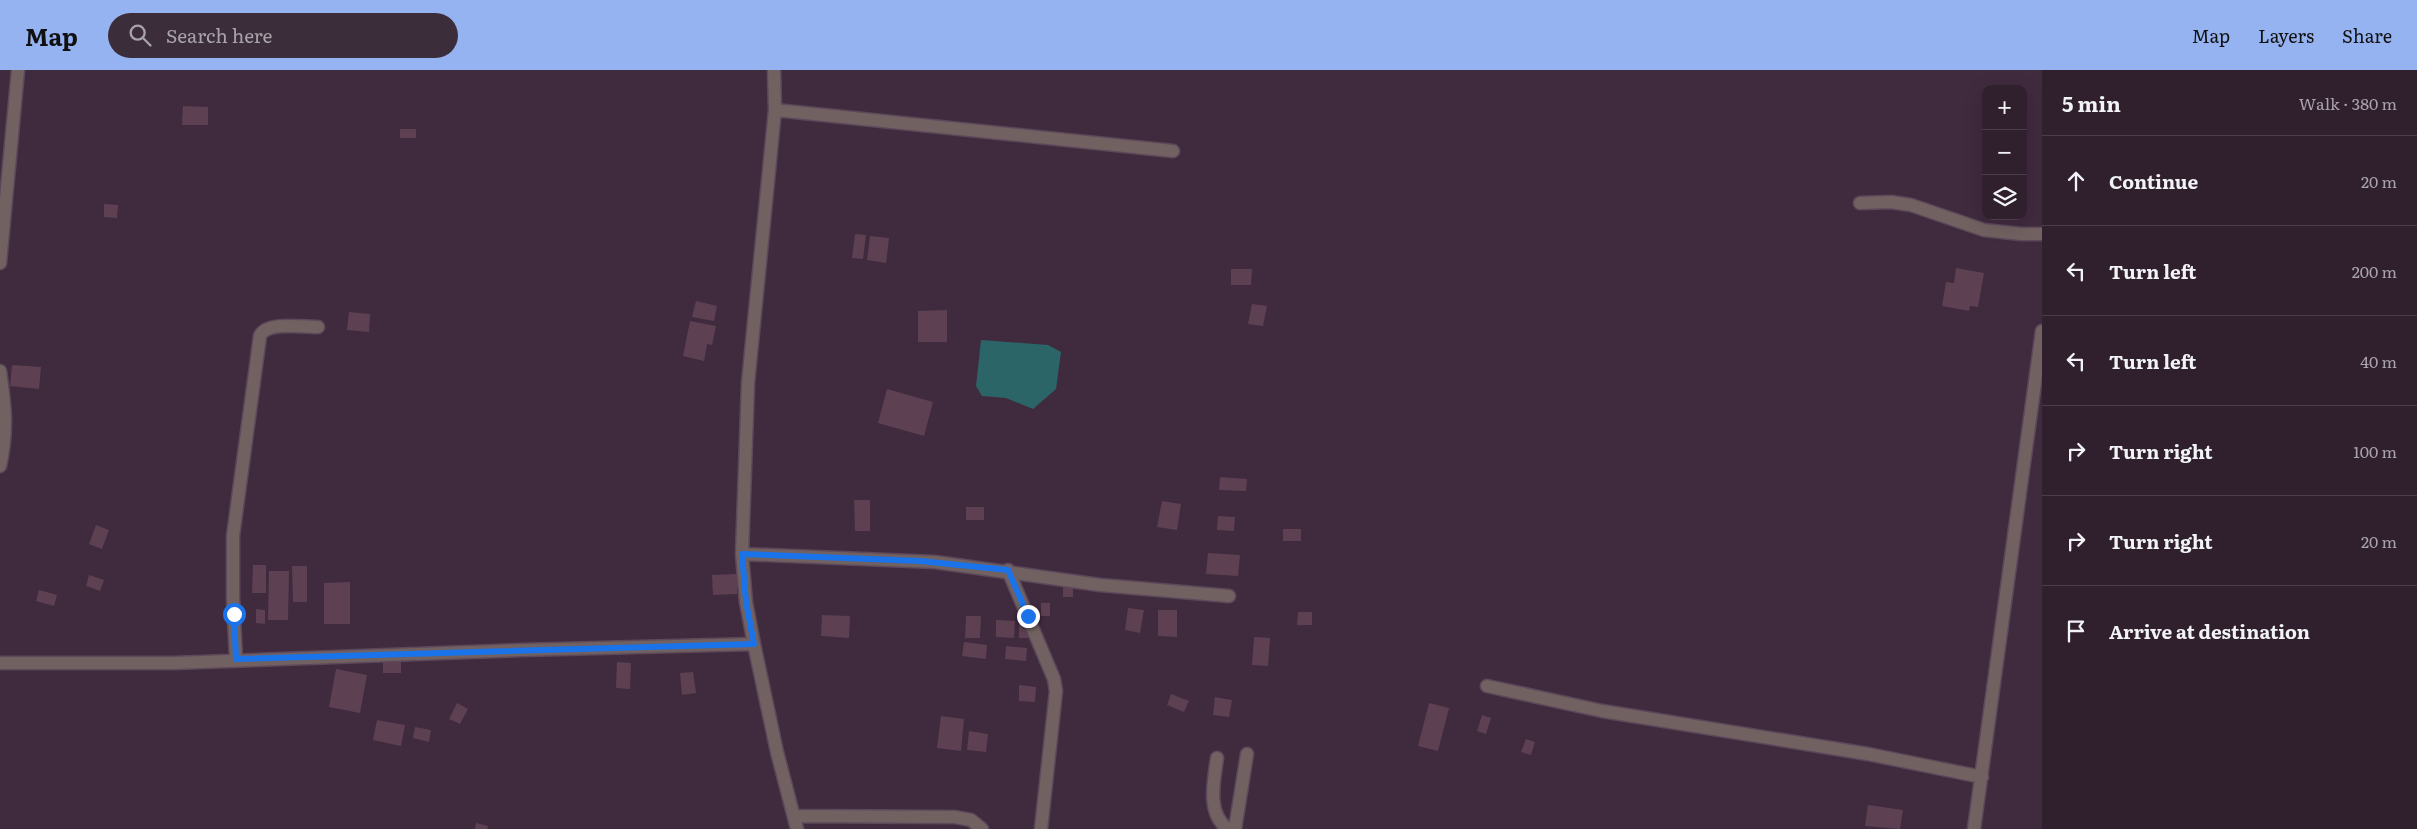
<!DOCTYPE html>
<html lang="en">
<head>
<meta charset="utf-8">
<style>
  :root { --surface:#30202e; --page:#3c2d3a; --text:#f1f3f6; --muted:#a8a3aa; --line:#4b3e4a; --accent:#95b2f1 }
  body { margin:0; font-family:Literata,serif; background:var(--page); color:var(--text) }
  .controls { position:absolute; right:15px; top:15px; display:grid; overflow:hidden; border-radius:10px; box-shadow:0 5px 20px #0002 }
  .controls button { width:45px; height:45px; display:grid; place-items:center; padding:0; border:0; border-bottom:1px solid var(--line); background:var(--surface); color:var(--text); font:25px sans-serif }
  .stop { position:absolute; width:15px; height:15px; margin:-11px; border:4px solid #1a73e8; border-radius:50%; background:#fff }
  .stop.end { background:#1a73e8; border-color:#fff; box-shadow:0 1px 5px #0008 }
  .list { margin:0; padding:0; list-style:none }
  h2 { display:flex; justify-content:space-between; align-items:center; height:65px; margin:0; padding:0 20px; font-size:21px }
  h2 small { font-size:16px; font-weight:400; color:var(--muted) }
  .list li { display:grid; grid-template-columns:32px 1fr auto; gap:15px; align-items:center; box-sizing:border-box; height:90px; padding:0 20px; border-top:1px solid var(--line) }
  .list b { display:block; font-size:19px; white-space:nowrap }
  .list em { font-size:16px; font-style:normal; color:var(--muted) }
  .icon { flex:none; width:28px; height:28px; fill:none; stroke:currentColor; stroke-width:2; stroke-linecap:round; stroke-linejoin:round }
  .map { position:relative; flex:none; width:2042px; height:759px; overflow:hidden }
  header { display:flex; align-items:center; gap:30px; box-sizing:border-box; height:70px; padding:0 25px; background:var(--accent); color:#111 }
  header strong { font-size:24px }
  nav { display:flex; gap:28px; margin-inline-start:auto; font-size:18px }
  .search { width:350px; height:45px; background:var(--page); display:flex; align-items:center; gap:12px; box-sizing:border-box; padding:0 18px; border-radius:28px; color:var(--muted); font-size:19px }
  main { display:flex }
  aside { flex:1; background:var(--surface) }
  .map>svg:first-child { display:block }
</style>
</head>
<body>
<header>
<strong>Map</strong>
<div class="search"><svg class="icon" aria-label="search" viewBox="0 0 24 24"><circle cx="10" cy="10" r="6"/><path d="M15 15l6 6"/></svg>Search here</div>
<nav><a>Map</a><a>Layers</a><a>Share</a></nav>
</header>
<main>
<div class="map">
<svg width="2042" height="759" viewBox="0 0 2042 759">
  <rect width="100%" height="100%" fill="#402a3e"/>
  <path fill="#2b6568" d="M981 270 1048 275 1061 282 1056 319 1033 339 1006 328 982 326 976 316Z"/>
  <path fill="#5d4152" d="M183 36 208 37V55H182Z
    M400 59H416V68H400Z
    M104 134 118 135 117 148 104 147Z
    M855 164 866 165 863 189 852 188Z
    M870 166 889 168 886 193 867 190Z
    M1956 198 1984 203 1978 237 1970 236 1969 241 1942 236 1946 212 1954 213Z
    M1231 199H1252L1251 215H1231Z
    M696 231 717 236 714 251 692 247Z
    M1252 234 1267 236 1263 256 1248 254Z
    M947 240V272H918V241Z
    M349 242 370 244 369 262 347 260Z
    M690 251 716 256 712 275 707 274 704 291 683 286Z
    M12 295 41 297 39 319 10 316Z
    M887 319 933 332 924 366 878 353Z
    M1220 407 1247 409 1246 421 1219 420Z
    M854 430H870V461H855Z
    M1162 431 1181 434 1177 460 1157 457Z
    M966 437H984V450H966Z
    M1218 446 1235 447 1234 461 1217 460Z
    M96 455 109 460 102 479 89 474Z
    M1283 459H1301V471H1283Z
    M1208 483 1240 485 1238 506 1206 504Z
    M253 495H266V523H252Z
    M292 496H307V532H293Z
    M269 501H289L288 550H268Z
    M737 504V524L713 525 712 505Z
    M89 505 104 510 100 521 86 516Z
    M350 512V554H324V513Z
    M1063 512H1073V527H1063Z
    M39 520 57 525 54 536 36 531Z
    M1041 533H1050V546H1041Z
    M1128 538 1144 540 1140 563 1125 560Z
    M256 539 265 540V554L256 553Z
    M1158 540H1177V567L1158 566Z
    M1298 542H1312V555H1297Z
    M822 545 850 546 849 568 821 566Z
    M966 546H981L980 568H965Z
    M996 550 1015 551 1014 568 996 567Z
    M1019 552H1030L1029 568H1019Z
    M1254 567 1270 568 1268 596 1252 595Z
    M964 572 987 575 986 589 962 586Z
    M1006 576 1027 578 1026 591 1005 589Z
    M401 588V603H383V589Z
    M617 592 631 593 630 619 616 618Z
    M336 599 367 605 360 643 329 637Z
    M693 602 696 623 682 625 680 603Z
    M1019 615 1036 617 1035 632 1019 631Z
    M1171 624 1189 631 1184 642 1167 635Z
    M1215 627 1232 630 1229 647 1213 645Z
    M457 633 468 639 460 654 449 649Z
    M1429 633 1449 638 1438 681 1418 676Z
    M1482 645 1491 648 1486 664 1477 661Z
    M941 646 964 649 961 681 937 678Z
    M377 650 405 655 401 676 373 670Z
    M415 657 431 660 429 672 413 668Z
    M969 661 988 664 986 682 967 680Z
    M1526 669 1535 672 1531 685 1521 682Z
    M1868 735 1903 740 1900 759 1865 756Z
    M476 753 488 756 487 759H475Z"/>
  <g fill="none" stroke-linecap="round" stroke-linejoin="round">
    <g stroke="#5c485a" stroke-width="15">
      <path id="minor" d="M775 40 1173 81
        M1860 133 1891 132 1911 135 1984 160 2021 164H2042
        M0 193 18 0
        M0 301C5 336 8 360 0 396
        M742 484 935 492 1100 515 1229 526
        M1008 500 1054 609 1056 621 1041 759
        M754 574 777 682 797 759
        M236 589 233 528V466L260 266C266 251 303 257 318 257
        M0 593H174L521 580 754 574 746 532 742 484 748 313 775 40 774 0
        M1487 616 1602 641 1868 684 1982 707
        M1217 688C1214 710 1206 744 1228 759
        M795 746 955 747 971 750 982 759
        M1235 759 1247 684
        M1974 759 2042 261"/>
    </g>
    <use href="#minor" stroke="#716161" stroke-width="12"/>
  </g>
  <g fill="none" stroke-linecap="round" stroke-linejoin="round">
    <path stroke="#1a73e8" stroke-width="6" d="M234 544 236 589 754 574 746 532 742 484 920 491 1008 500 1028 546"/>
  </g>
</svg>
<div class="controls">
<button>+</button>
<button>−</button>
<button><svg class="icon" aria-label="layers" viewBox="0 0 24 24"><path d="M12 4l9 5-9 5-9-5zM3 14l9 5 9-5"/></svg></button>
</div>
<div class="stop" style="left:234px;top:544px"></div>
<div class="stop end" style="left:1028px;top:546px"></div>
</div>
<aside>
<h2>5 min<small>Walk · 380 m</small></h2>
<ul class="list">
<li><svg class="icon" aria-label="ahead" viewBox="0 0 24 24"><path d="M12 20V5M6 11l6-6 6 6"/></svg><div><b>Continue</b></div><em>20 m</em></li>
<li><svg class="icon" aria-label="left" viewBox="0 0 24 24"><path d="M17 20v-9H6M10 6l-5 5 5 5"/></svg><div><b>Turn left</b></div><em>200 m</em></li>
<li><svg class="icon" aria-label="left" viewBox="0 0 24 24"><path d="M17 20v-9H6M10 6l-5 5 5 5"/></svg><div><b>Turn left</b></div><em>40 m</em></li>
<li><svg class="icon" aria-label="right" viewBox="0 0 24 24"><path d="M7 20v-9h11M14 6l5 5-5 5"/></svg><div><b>Turn right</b></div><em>100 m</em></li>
<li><svg class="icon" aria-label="right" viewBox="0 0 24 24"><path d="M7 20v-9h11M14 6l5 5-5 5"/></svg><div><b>Turn right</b></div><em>20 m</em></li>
<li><svg class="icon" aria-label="arrive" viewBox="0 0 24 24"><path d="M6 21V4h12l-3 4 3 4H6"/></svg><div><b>Arrive at destination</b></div></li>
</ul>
</aside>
</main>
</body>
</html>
